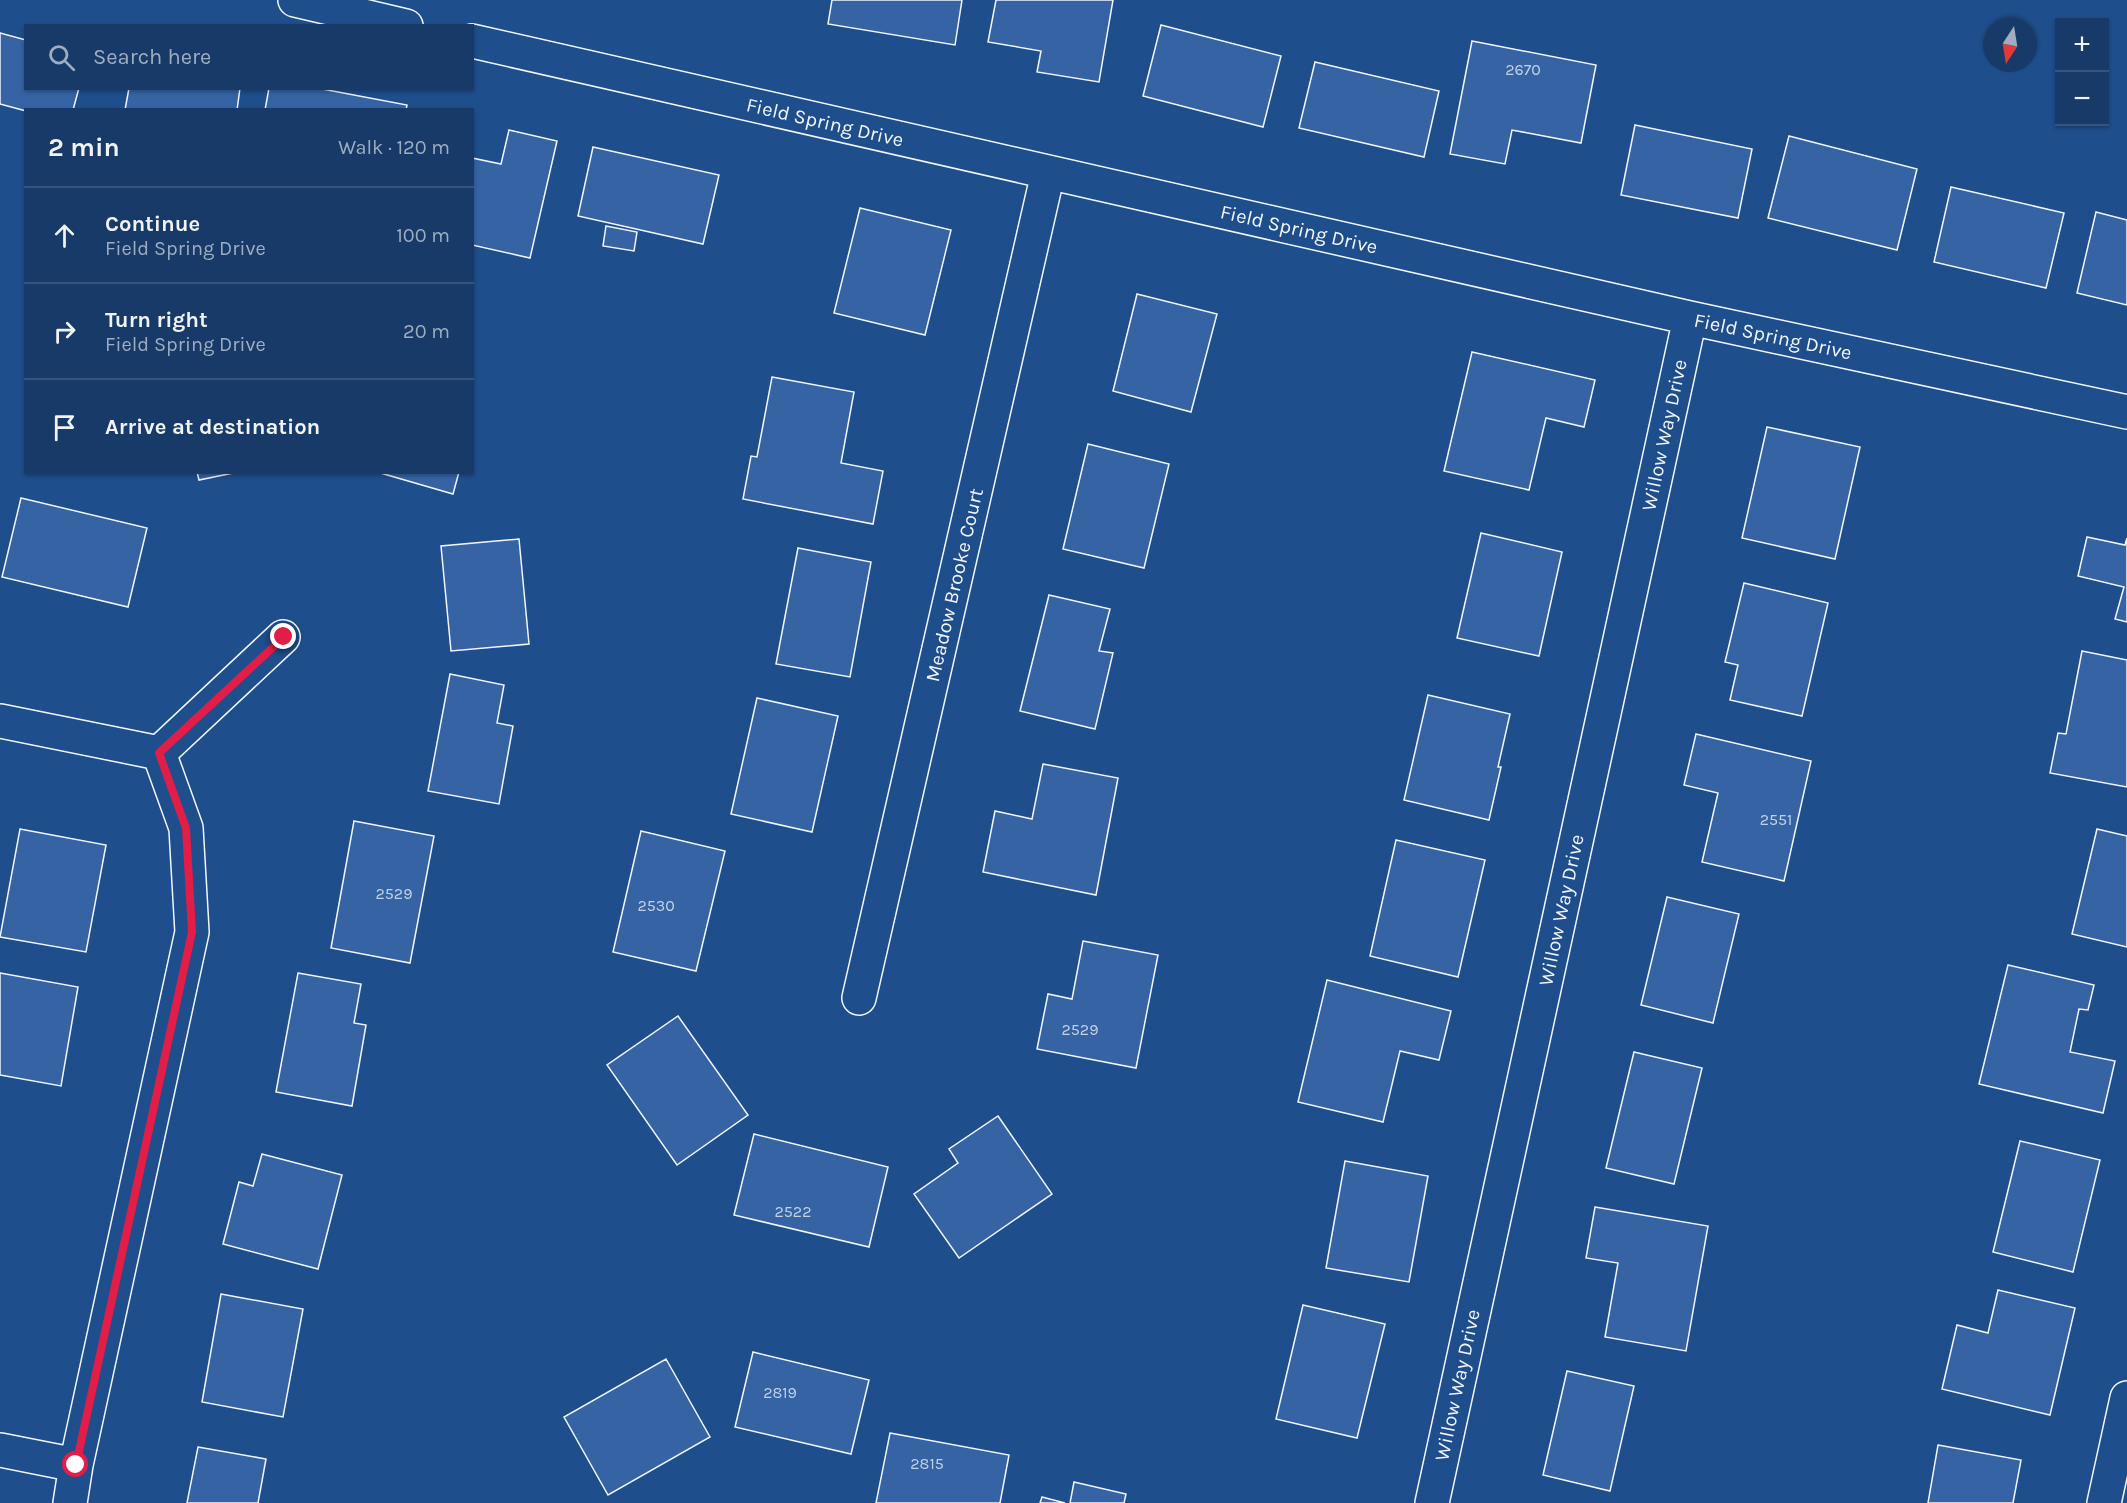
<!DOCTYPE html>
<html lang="en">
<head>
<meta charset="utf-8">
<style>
  :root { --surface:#173a69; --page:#244571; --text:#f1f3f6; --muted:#9eadc0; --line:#36547d }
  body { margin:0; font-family:Karla,sans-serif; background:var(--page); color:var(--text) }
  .controls { position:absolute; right:18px; top:18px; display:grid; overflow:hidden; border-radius:0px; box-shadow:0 2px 4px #0004 }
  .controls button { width:54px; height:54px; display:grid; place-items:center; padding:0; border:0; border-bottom:2px solid var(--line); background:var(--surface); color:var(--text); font:30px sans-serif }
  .compass { position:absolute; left:1983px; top:18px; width:54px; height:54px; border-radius:50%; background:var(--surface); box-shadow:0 2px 4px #0004; rotate:192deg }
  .stop { position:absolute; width:18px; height:18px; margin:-14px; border:4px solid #e11d48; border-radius:50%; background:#fff }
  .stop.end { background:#e11d48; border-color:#fff; box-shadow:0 2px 6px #0008 }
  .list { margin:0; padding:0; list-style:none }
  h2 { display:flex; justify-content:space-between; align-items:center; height:78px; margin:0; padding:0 24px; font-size:26px }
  h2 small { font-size:20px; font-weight:400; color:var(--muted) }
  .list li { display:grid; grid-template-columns:39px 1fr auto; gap:18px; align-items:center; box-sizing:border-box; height:96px; padding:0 24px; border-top:2px solid var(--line) }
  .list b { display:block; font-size:22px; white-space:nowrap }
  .list p { margin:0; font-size:20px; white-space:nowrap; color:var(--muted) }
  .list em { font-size:20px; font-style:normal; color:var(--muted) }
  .icon { flex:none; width:33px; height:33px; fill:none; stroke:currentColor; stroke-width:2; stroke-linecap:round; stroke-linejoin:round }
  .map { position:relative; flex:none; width:2127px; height:1503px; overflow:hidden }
  .search { position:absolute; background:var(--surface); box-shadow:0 2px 4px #0004; left:24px; top:24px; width:450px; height:66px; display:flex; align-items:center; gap:15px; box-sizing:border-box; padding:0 21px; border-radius:0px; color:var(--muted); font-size:22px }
  .panel { position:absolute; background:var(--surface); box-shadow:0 2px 4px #0004; left:24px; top:108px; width:450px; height:366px; border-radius:0px }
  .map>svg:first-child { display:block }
</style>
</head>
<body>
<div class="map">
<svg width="2127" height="1503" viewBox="0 0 2127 1503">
  <rect width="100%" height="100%" fill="#1f4e8c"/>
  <path fill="#3563a3" stroke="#f2f6ff" stroke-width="1.5" d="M832 0H962L955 45 828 24Z
    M996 0H1113L1099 82 1037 72 1041 51 988 42Z
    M1161 25 1281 56 1263 127 1143 96Z
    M0 33 26 40V88H79L73 110 26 111 0 104Z
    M1472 41 1596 65 1581 143 1512 130 1505 164 1450 154Z
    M1315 62 1439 91 1424 157 1299 128Z
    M129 88H240L237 110H125Z
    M269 88H317L407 105 406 110H265Z
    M1635 125 1752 149 1738 218 1621 195Z
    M509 130 557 141 530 258 472 245V158L501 164Z
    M1789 136 1917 169 1897 250 1768 218Z
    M593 147 719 175 703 244 578 216Z
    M1951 187 2064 213 2046 288 1934 262Z
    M860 208 951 230 925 335 834 313Z
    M2096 212 2127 220V305L2077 293Z
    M606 226 637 232 634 251 603 246Z
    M1137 294 1217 314 1191 412 1113 391Z
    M1472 352 1595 380 1584 427 1546 418 1529 490 1444 471Z
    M772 377 854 392 841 463 883 471 873 524 743 499 751 456 757 457Z
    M1767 427 1860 447 1835 559 1742 538Z
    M1088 444 1169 464 1144 568 1063 549Z
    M197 472H238L199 480Z
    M377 472H459L453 494Z
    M21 498 147 528 128 607 2 577Z
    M1481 533 1562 552 1539 656 1457 638Z
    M2087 537 2125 545 2127 538V622L2115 619 2124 587 2078 576Z
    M519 539 529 644 451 651 441 546Z
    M798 548 871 562 850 677 776 664Z
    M1744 583 1828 603 1802 716 1730 700 1738 665 1725 662Z
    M1049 595 1110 609 1099 651 1113 653 1095 729 1020 711Z
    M2082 651 2127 660V787L2050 773 2058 733 2066 734Z
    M450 674 504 685 497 723 513 726 499 804 428 791Z
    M1428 695 1510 714 1498 767H1501L1489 820 1404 800Z
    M757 698 838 716 812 832 731 814Z
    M1696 734 1811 761 1784 881 1702 862 1718 793 1684 785Z
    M1043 764 1118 778 1096 895 983 872 995 811 1032 819Z
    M354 821 434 836 410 963 331 948Z
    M20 829 106 845 86 952 0 937Z
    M2097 829 2127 836V947L2072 934Z
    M641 831 725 851 696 971 613 952Z
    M1396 840 1485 860 1458 977 1370 956Z
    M1667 897 1739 914 1713 1023 1641 1005Z
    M1083 941 1158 955 1136 1068 1037 1049 1048 994 1072 999Z
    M2008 965 2094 985 2088 1010 2079 1009 2070 1052 2115 1061 2103 1113 1979 1084Z
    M0 973 78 987 61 1086 0 1075Z
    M298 973 361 984 354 1023 366 1025 352 1106 276 1092Z
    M1327 980 1451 1011 1439 1060 1400 1051 1383 1122 1298 1102Z
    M678 1016 748 1115 677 1165 607 1065Z
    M1634 1052 1702 1068 1674 1184 1606 1168Z
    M998 1116 1052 1194 959 1258 914 1194 958 1163 949 1149Z
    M754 1134 888 1167 869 1247 734 1215Z
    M2020 1141 2100 1160 2073 1272 1993 1252Z
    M262 1154 342 1175 318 1269 223 1244 239 1182 253 1186Z
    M1345 1161 1428 1176 1409 1282 1326 1268Z
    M1595 1207 1708 1226 1686 1351 1605 1337 1618 1263 1586 1258Z
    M1998 1290 2075 1308 2050 1415 1942 1389 1957 1325 1988 1333Z
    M221 1294 303 1309 283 1417 202 1402Z
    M1303 1305 1385 1324 1357 1438 1276 1419Z
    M753 1352 869 1380 851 1454 735 1427Z
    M666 1359 710 1437 608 1495 564 1417Z
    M1567 1371 1634 1386 1610 1491 1543 1475Z
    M890 1433 1009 1455 1000 1503H876Z
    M1938 1445 2021 1460 2013 1503H1928Z
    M198 1447 266 1459 258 1503H187Z
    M1074 1482 1126 1494 1124 1503H1070Z
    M1042 1497 1065 1503H1040Z"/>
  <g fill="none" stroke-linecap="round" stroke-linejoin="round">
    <g stroke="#f2f6ff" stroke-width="36">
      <path id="street" d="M295 0 406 26
        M472 41 1690 318 2127 412
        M0 721 159 753 283 637
        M859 998 1048 173
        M0 1450 76 1465
        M70 1503 76 1465 192 932 186 828 159 753
        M1432 1503 1690 318
        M2104 1503 2127 1398"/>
    </g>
    <use href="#street" stroke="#1f4e8c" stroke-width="33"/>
  </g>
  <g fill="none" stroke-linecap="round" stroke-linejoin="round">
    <path stroke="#e11d48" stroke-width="8" d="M76 1465 192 932 186 828 159 753 284 637"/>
  </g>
  <g text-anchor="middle" stroke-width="4.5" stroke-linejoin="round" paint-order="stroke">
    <g font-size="16" fill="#c3d1e8">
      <text x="1523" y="75">2670</text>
      <text x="1776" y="825">2551</text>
      <text x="394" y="899">2529</text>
      <text x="656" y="911">2530</text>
      <text x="1080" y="1035">2529</text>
      <text x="793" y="1217">2522</text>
      <text x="780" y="1398">2819</text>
      <text x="927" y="1469">2815</text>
    </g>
    <g font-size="20" fill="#f2f6ff" stroke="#1f4e8c">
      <text transform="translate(825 122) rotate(13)" y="7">Field Spring Drive</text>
      <text transform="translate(1299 229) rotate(13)" y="7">Field Spring Drive</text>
      <text transform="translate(1773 336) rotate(12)" y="7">Field Spring Drive</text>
      <text transform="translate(1664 435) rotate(-78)" y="7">Willow Way Drive</text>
      <text transform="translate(954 585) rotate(-77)" y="7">Meadow Brooke Court</text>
      <text transform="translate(1561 910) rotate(-78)" y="7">Willow Way Drive</text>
      <text transform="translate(1457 1385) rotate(-78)" y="7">Willow Way Drive</text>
    </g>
  </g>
</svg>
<div class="controls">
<button>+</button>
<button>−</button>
</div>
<svg class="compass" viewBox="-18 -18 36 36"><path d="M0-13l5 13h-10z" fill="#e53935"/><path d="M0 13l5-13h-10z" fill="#9eadc0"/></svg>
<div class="stop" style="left:76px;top:1465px"></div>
<div class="stop end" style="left:284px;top:637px"></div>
<div class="search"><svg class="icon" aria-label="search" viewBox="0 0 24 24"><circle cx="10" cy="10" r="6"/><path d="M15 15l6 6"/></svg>Search here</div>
<section class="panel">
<h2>2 min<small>Walk · 120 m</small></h2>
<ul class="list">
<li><svg class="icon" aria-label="ahead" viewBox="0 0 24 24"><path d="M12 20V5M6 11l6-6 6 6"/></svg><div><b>Continue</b><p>Field Spring Drive</p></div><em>100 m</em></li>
<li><svg class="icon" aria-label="right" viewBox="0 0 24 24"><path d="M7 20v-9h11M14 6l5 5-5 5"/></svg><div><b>Turn right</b><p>Field Spring Drive</p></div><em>20 m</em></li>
<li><svg class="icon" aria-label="arrive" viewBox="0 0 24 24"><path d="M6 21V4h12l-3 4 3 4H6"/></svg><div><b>Arrive at destination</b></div></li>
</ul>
</section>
</div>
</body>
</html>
